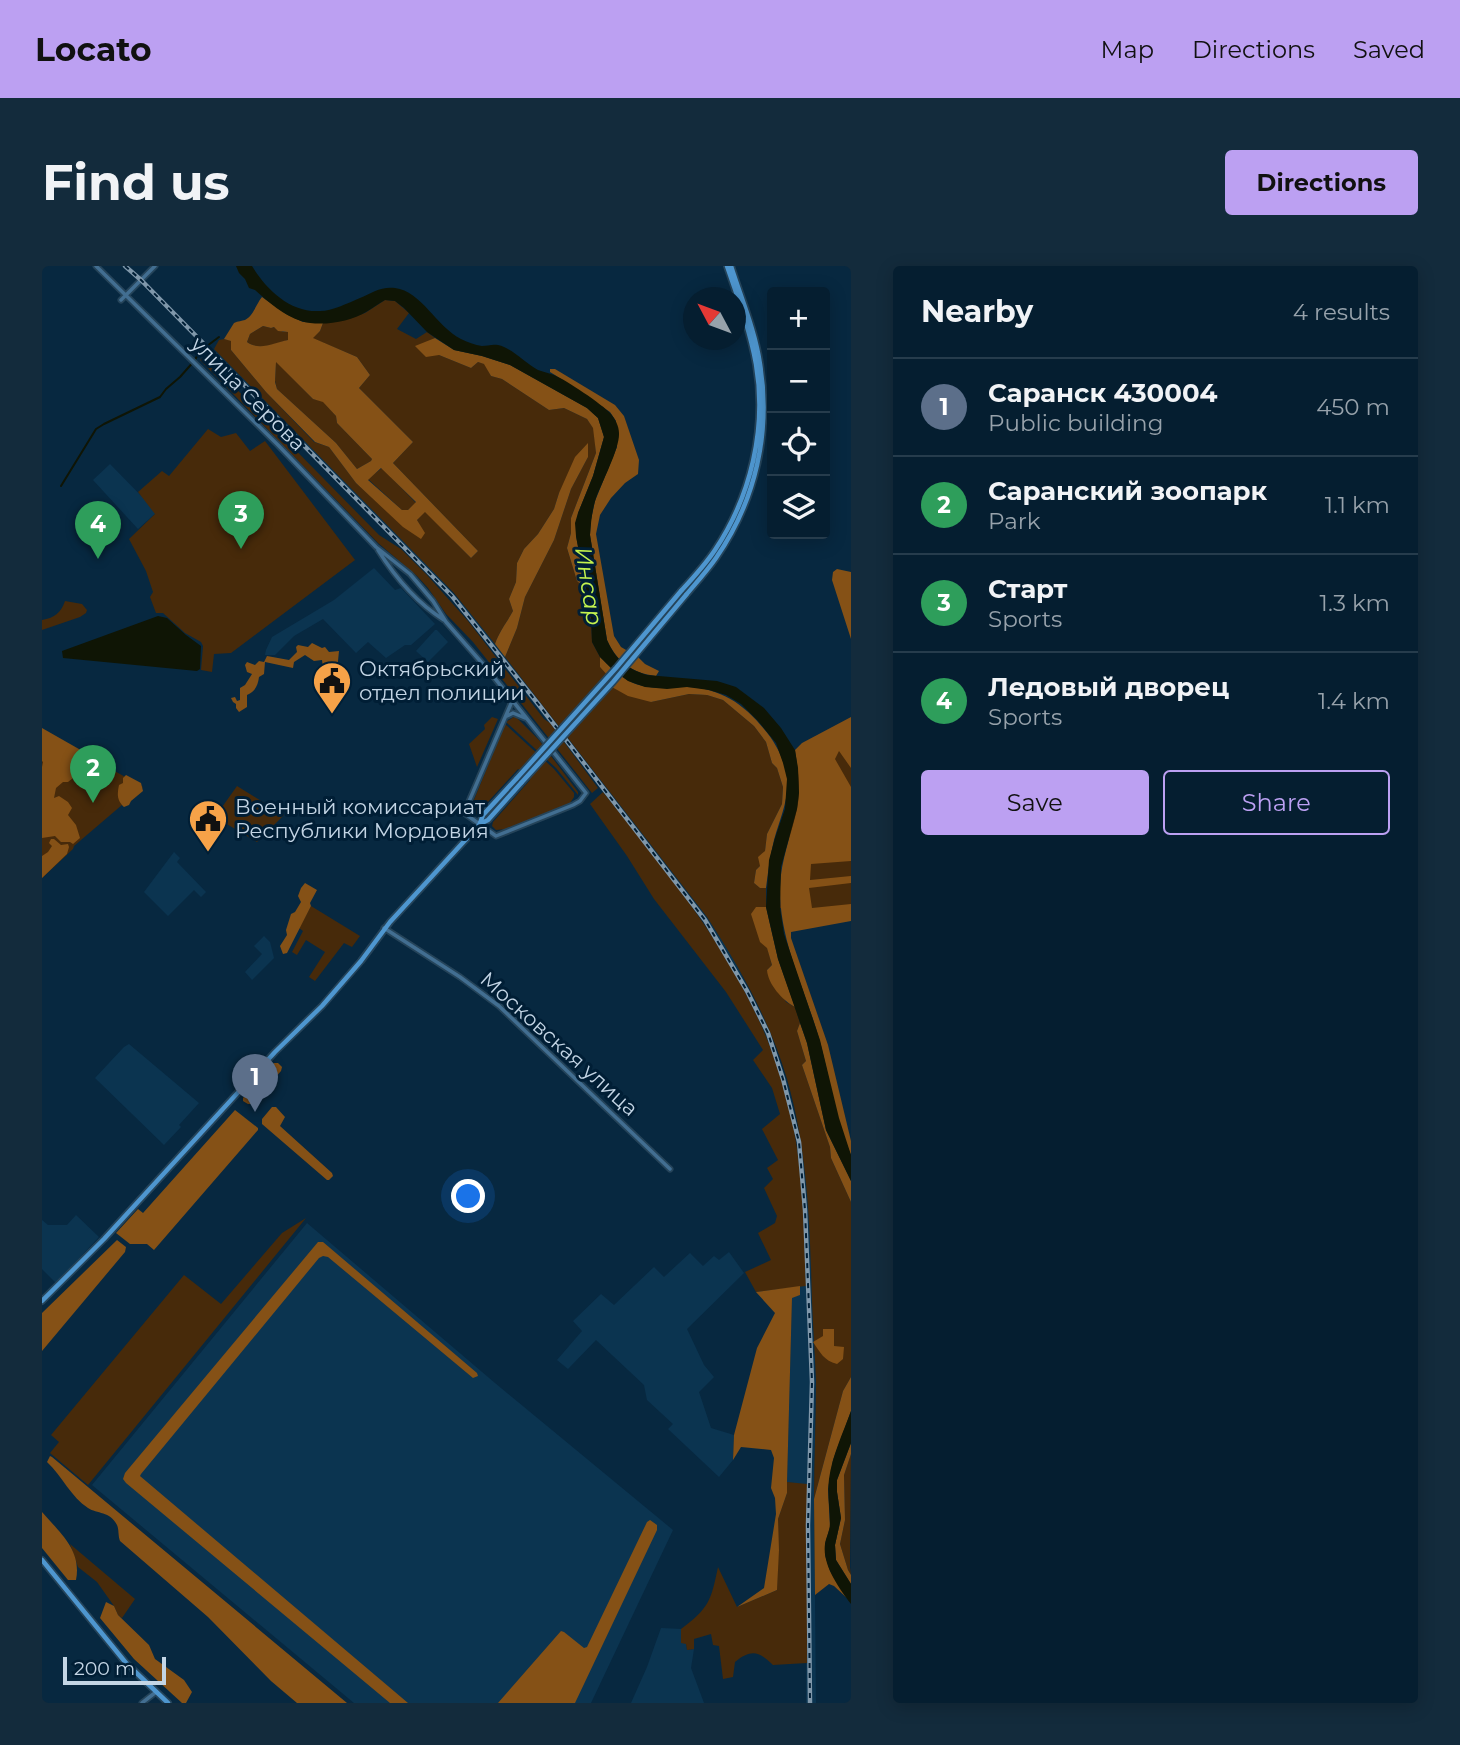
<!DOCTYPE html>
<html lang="en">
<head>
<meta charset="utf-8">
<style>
  :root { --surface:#051e30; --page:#132b3c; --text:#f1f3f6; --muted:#97a2ab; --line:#263c4c; --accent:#bca0f2 }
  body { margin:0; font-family:Montserrat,sans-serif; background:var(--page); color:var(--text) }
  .controls { position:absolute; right:21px; top:21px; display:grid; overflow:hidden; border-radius:7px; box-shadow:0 4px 18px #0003 }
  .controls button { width:63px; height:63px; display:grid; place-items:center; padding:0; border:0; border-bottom:2px solid var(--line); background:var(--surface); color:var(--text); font:35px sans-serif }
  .compass { position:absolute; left:641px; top:21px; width:63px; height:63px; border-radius:50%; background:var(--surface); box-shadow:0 4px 18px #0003; rotate:311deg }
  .scale { position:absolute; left:21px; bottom:18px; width:103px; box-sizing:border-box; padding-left:7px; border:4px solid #c3d5e5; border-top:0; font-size:19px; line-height:24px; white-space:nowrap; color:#c3d5e5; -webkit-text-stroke:5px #001e35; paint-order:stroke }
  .you { position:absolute; left:427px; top:931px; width:24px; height:24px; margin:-18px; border:5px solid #fff; border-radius:50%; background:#1a73e8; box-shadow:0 0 0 10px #1a73e833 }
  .badge { display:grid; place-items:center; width:46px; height:46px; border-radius:50%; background:var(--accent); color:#fff; font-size:23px; font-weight:700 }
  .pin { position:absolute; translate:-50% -58px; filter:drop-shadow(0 2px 4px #0008) }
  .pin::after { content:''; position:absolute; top:37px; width:24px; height:21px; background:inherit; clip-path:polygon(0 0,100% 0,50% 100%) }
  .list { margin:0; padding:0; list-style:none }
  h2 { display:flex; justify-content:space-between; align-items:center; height:91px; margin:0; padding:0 28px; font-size:30px }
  h2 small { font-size:23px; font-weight:400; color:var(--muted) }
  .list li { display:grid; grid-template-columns:46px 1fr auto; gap:21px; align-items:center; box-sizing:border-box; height:98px; padding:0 28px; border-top:2px solid var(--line) }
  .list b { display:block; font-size:26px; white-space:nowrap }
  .list p { margin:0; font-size:23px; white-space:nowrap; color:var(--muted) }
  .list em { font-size:23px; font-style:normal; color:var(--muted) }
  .actions { display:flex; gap:14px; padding:21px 28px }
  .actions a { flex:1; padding:16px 0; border:2px solid var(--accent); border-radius:7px; text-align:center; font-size:24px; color:var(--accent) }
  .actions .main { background:var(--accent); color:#111 }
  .icon { flex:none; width:38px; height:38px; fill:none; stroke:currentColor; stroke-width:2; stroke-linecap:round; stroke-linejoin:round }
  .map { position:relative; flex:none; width:809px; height:1437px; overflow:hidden; border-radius:7px }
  header { display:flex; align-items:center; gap:42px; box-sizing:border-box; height:98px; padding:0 35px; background:var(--accent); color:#111 }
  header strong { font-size:33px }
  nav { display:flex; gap:38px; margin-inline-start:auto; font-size:24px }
  .intro { display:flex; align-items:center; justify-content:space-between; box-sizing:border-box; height:168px; padding:0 42px }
  h1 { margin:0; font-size:49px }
  .button { padding:18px 32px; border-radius:7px; background:var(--accent); color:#111; font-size:24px; font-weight:700 }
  main { display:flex; gap:42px; padding:0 42px }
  aside { flex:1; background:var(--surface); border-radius:7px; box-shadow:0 4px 18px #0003 }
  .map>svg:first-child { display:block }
</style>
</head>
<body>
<header>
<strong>Locato</strong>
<nav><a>Map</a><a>Directions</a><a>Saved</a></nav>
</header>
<div class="intro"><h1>Find us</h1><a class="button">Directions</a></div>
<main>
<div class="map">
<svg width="809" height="1437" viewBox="0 0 809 1437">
  <rect width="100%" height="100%" fill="#072840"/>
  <path fill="#0b3450" d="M172 83 397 311 432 351 665 651 688 686 725 758 744 812 752 844 764 906 767 945 774 1114 772 1233 774 1437H764L765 1219 745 1216 750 1031 758 1029V1020H764L761 945 755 878 748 843 739 813 720 760 704 725 683 689 661 655 409 331 168 87Z
    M68 198 115 246 96 263 51 214Z
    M332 302 353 324 359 322 393 358 369 379H363L344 392 326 376 314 387 281 353 252 370 233 389H223L224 384 230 371 292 334Z
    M393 364H395L406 376 386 396 374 385Z
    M132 586 138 592 135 596 164 626 159 631 152 624 126 650 102 626Z
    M222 670 228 676 232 692 210 714 203 706 220 688 212 680Z
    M87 778 157 837 137 859 139 861 122 879 53 812 82 781Z
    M34 949 57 971 14 1017 0 1003V954L6 959H25Z
    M265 957 453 1117 631 1264 549 1437H312L50 1219Z
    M687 986 702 1007 645 1063 662 1099 672 1111 657 1126 669 1162 692 1169 691 1194 677 1211 626 1163 631 1158 605 1134 602 1119 554 1074 526 1103 515 1094 540 1065 531 1055 559 1028 572 1039 612 1001 622 1011 648 987 661 1000 672 990 677 994Z
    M619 1362 639 1363V1377H644L645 1384 652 1383 649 1402 662 1437H589L605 1401Z"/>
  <path fill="#472a0a" d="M343 34 353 35 367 47 355 63 374 73 385 66 393 72 385 76 397 89 429 102 436 96 443 98 449 110 460 113 507 144 522 142 545 153 552 163 554 187 529 252V267L525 282 535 315 544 323 549 350 550 376 558 391V401L609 436 647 428 665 429 681 434 712 460 724 476 730 497 735 502 741 521 740 538 725 568 723 585 718 600 714 604 712 617 718 622H724V641H714L730 699 725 704 744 736 753 741 758 757 755 765 764 795 760 799 788 881 789 892 809 936V1111L801 1125 772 1233C772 1194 774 1154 774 1115 773 1089 771 1062 770 1035 768 961 766 886 745 813 728 755 698 702 665 651L463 391 475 362 483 331 512 274 529 223 546 191 517 227 512 243 496 268 482 283 475 297 474 316 467 333 471 345C465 356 457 366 453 378L412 327 172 83 177 74 182 73 190 75 189 84 224 126 272 176 287 181 314 217 336 237 382 267 375 254 383 245 429 292 436 285 351 197 371 176 317 122 328 109 315 91 270 72 278 65 281 57 302 54 323 47Z
    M221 60 229 62 232 61 241 66H247L246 74C232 78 217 85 205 76L208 68Z
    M163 90 227 157 337 269 359 283 385 309 426 355 502 453 508 457 556 522 550 527 431 376 404 348 386 322 375 310 336 277 158 94Z
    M234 95 271 133 281 135 294 150 295 157 330 193 329 195 315 203 294 177 235 123 233 115Z
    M166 163 179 171 194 167 208 185 223 175 313 294 189 387 172 388 170 406 159 404 161 380 159 376 143 367 121 347H114L108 331 111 326 104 305 87 273 113 248 96 226 120 205 127 210Z
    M340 202 374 237 366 244H360L326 213Z
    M23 335 40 338 45 344 44 347 38 351 0 364V354C12 352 19 347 23 335Z
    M473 450 497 474 536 526V529L514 502 464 456Z
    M450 451 456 453 435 501 427 478 443 463 442 459Z
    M463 458 512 503 532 527V531L528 537 465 563 454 564 450 560 451 556 488 514 476 503 434 549 430 548 429 545 431 536Z
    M809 458V648L738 642 756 502 753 484Z
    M0 464 101 521 32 580 31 583 0 612Z
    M195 520 242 549 215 576 173 551Z
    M561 526C647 633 732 735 754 876 762 924 762 973 764 1020L714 1026 703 1006 729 994 716 967 733 957 735 950 722 922 731 913 725 902 736 894 720 863 738 848 730 822 711 794 721 784 684 726 612 633 585 590 548 538Z
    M269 640 318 670 310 681 302 677 273 715 267 711 283 686 264 674 255 689 250 686 261 665 257 662Z
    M264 952 46 1219 8 1187 17 1176 9 1169 142 1009 179 1038 240 967Z
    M809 1188 808 1301 809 1309 806 1304 798 1278 803 1254 802 1209Z
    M745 1216 765 1218V1397L731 1399C717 1385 709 1383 693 1396L691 1411 681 1413 677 1380 671 1379 669 1368 652 1373V1383L645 1384 644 1378 639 1377V1363C667 1342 669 1335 676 1301L695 1341 735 1324 736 1253 745 1227Z
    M28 1278 93 1333 80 1352 76 1349 72 1340 55 1316 36 1301Z"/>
  <path fill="#855116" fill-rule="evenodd" d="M220 31 244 48 261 56 281 57 278 65 271 72 315 91 328 109 317 122 371 176 351 197 436 285 429 292 383 246 375 254 383 267 379 273 361 261 314 217 287 181 273 176 224 126 189 84V75L182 73 192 57C196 55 200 55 203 54 212 49 214 38 220 31ZM221 60 229 62 232 61 236 65 246 66V74C232 77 217 85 205 76L208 68ZM234 96 271 133 281 136 294 150 295 157 330 193 329 195 315 203 294 177 235 123 233 116ZM339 202 374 236 366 244H360L326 214Z
    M393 72 412 84 440 90 468 99 545 142 556 152 562 171 551 210 536 247 534 270 544 323 535 315 525 282 529 267V252L554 187 551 162 545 153 522 142 507 144 460 113 449 110 442 98 436 96 429 102 397 89 384 91 373 80Z
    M508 103H513L573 139 582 150 597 194 596 208 583 217 569 232 558 249 554 268 572 370 579 381 596 391 603 398 617 405 614 410C590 407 575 396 565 374L548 269 549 254 553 235 575 181 574 155 568 146 513 109 508 106Z
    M546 177V191L529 223 512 274 483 331 475 362 463 391 453 378C457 366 465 356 471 345L467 333 474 316 475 297 482 283 496 268 512 243 517 227 533 191Z
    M795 303 809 306V373L790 314 791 306Z
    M270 377 280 382 283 381 287 386 297 385 295 405 291 404V400L288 398 283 411H279L278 407 281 402 280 394 272 395 263 389 252 396 251 402 223 396 222 408 217 411C216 419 213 426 205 429V441L197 446 194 442V438L191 436 189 432 193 431 195 435 198 434V422L203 419 210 408 205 406 203 399 205 396 213 399 217 395 222 396 225 390 247 394 255 386 254 381 256 379 266 381Z
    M558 391C567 400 576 409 587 415 607 425 624 421 645 421 678 422 702 438 722 463 734 477 742 493 745 511 747 535 738 552 732 574 728 590 726 606 724 622H718L712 617 714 604 718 600 716 591 723 585 725 568 740 538 741 521 735 502 730 497 724 476 712 460 681 434 665 429 647 428 609 436 586 430 568 420 565 416 567 411 558 401Z
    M809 451V502L797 485 793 493 809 521V595L769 598 768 614 809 610V617L767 622 770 642 809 638V655L749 666V672L786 779 809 875V889C793 854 788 813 778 776 764 724 737 676 738 621 739 593 749 570 755 543 759 524 756 504 753 484L760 477Z
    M0 462 72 503 69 509 64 508 59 512 56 511V505L54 504 36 508 26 516H21L14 522 12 532 17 530 26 536 30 542 26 549 34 559 38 572 31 578 28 576H19L13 570 0 572V501L1 496 0 495Z
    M84 509 99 517 101 525 89 535 87 539 82 541C75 534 75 529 77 519L81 517V512Z
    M9 573H12L19 579 26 578 27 581 25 588 0 612V590L6 586 10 580 7 577Z
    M263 617 275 624 268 637 269 640 245 687 241 688 238 680 245 669 244 664 249 648 253 646 259 636 256 630 259 622Z
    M714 641H724L736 693 753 741C740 734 726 718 725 704L730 699 725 682 718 676 709 648Z
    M758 757 765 777 784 864 809 915V936L789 892 788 881 760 799 764 795 755 765Z
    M232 797H236L240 801 239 805 210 838H206L201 835V832Z
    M230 841H234L243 851 238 860 290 907 291 910 287 914H285L220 858V853Z
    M193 844 216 862V864L112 984 105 978H88L74 967 96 943 101 947Z
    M75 974 84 981 83 986 0 1085V1047Z
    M276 976H281L435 1107 436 1110 431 1112 286 991 281 990 277 992 99 1208 98 1210 366 1437H348L84 1217 81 1213 83 1207Z
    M758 1020V1029L750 1032 745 1217V1227L736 1253 737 1284 735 1324 695 1341 722 1322 734 1248 733 1232 729 1222 732 1192 729 1184 699 1181 691 1194 692 1169 715 1082 733 1047 714 1026Z
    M781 1063H792V1080L802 1081 801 1093 795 1098C782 1095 778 1086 771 1076L781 1070Z
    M809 1111V1145L791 1194 786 1223 788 1261 783 1278V1289L788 1305 807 1334 792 1320 787 1318 773 1329 772 1233 801 1125Z
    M809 1177V1188L802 1209 803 1254 798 1278 806 1304 809 1309V1318L794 1294 793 1279 799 1252 795 1226V1214Z
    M8 1190 10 1191 305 1437H255L229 1415 166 1351 78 1275C76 1270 77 1263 75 1259 68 1245 55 1248 46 1242 29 1231 20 1210 5 1196Z
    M0 1246C18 1267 40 1284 34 1314H26L0 1282Z
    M608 1254 615 1259V1264L533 1437H456L519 1365 522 1366 542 1382 545 1381 605 1256Z
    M64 1336 72 1340 76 1349 107 1379 113 1393 142 1414 150 1426 144 1437H140L92 1393 58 1352Z"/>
  <path fill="#0f1505" d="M194 0H210C224 23 248 47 278 45 290 45 306 37 318 32 329 27 340 20 353 22 379 25 395 61 419 73 425 76 433 79 440 80 445 80 450 78 456 79 470 82 483 97 496 104 501 106 507 107 512 109 524 114 560 138 569 148 573 153 577 160 577 167 578 182 560 216 554 232 550 244 549 256 548 269L565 374C574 394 584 402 605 409L675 415 694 421 722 442 739 462 753 484 756 502 757 527 755 543 739 601 738 642 742 668 778 774 797 852 809 889V915L784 864 765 777 736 693 724 641 727 594 733 572 743 543 745 513 741 497 734 477 716 455 699 438 684 429 667 424 645 421 625 423 603 421 586 415 570 403 558 391 550 376 549 350 534 270 533 257 536 247 551 210 562 171 556 152 545 142 468 99 440 90 412 84 385 66 362 42 353 35 343 34C336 38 331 42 324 46 308 56 278 61 259 55 243 50 226 36 213 24L207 22 203 13 197 7Z
    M116 350 125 352 144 369 159 380 158 403 155 405 21 392 20 385Z
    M809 1145V1177L795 1214V1226L799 1252 793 1279 794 1294 809 1318V1338C797 1322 780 1299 783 1278 784 1271 788 1265 788 1257 788 1242 785 1228 787 1213 790 1190 801 1167 809 1145Z"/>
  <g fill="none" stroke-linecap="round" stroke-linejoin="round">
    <path stroke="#0f1505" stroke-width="2" d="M19 220 54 163 62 158 118 131 124 123 138 111 153 94 157 86 177 71"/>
    <g stroke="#25445a" stroke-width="7">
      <path id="tertiary" d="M54 0 236 179 334 281 368 308 391 335 404 356 447 405 544 527 538 535 531 539 454 570 422 547 471 433
        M79 34 113 0
        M336 284C353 311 375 337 402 354
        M465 450 471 447 483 452
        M342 662 418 711 457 740 628 903
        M100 1437 114 1426"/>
    </g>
    <g stroke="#25445a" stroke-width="8">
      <path id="secondary" d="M639 325C651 312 663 299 673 284 709 230 725 162 714 98 708 65 696 32 685 0
        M644 329C654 317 665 305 674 292 714 234 729 166 718 98 713 64 699 32 689 0
        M438 557 441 549 475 512
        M0 1035 62 973 233 786 280 740 319 695 348 656 438 558 446 554 480 516
        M0 1294 84 1397 126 1437"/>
    </g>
    <use href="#tertiary" stroke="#426e91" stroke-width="3.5"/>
    <use href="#secondary" stroke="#4e96cf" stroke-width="4.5"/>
    <g stroke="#7f97aa" stroke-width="4.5">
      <path id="rail" d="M83 0 99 14 410 330 497 439 663 654 705 725 726 767 741 813 757 876 763 944 770 1116 766 1259 768 1437"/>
    </g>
    <use href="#rail" stroke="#001e35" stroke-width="2" stroke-dasharray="5" stroke-linecap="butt"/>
    <g stroke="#25445a" stroke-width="8" stroke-linecap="butt">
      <path id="secondary-bridge" d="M475 512 574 402 639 325
        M480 516 571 416 644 329"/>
    </g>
    <use href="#secondary-bridge" stroke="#4e96cf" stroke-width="4.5"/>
  </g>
  <defs>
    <g id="civic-pin" transform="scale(2.0125)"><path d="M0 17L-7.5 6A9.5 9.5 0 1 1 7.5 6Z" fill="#f6a248" stroke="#001e35"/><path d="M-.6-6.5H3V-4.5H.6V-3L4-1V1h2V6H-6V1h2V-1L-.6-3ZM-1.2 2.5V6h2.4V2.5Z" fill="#111"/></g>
  </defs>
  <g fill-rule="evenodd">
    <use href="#civic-pin" x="290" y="415"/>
    <use href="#civic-pin" x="166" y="553"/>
  </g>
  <g text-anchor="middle" stroke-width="6" stroke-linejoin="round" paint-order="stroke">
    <g font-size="21" fill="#c3d5e5" stroke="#001e35">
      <text transform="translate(206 128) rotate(45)" y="7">улица Серова</text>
      <text transform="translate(517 778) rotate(42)" y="7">Московская улица</text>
    </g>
    <g font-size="21" fill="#c3d5e5" stroke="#001e35" text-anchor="start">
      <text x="317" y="410">Октябрьский<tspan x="317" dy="24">отдел полиции</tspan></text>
      <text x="193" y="548">Военный комиссариат<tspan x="193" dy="24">Республики Мордовия</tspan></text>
    </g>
    <g font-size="23" font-style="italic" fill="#c4f34e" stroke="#001e35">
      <text transform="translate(547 320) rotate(81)" y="8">Инсар</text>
    </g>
  </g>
</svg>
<div class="controls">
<button>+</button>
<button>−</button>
<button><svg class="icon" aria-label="locate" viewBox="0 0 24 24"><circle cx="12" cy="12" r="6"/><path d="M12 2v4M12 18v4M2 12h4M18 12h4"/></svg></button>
<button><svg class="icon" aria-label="layers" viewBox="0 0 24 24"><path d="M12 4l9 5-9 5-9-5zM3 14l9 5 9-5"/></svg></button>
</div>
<svg class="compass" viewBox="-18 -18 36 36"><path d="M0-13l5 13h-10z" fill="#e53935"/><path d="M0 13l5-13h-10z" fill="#97a2ab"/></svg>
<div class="scale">200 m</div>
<div class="you"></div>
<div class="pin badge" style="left:213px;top:846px;background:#5c6f8a">1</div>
<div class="pin badge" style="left:51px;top:537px;background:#2e9e5b">2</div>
<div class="pin badge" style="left:199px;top:283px;background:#2e9e5b">3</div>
<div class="pin badge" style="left:56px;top:293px;background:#2e9e5b">4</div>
</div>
<aside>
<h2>Nearby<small>4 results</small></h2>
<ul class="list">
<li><span class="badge" style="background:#5c6f8a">1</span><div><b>Саранск 430004</b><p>Public building</p></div><em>450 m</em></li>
<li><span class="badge" style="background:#2e9e5b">2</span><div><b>Саранский зоопарк</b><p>Park</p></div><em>1.1 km</em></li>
<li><span class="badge" style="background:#2e9e5b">3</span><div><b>Старт</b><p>Sports</p></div><em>1.3 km</em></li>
<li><span class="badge" style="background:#2e9e5b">4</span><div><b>Ледовый дворец</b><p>Sports</p></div><em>1.4 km</em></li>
</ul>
<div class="actions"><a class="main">Save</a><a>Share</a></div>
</aside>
</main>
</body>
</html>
